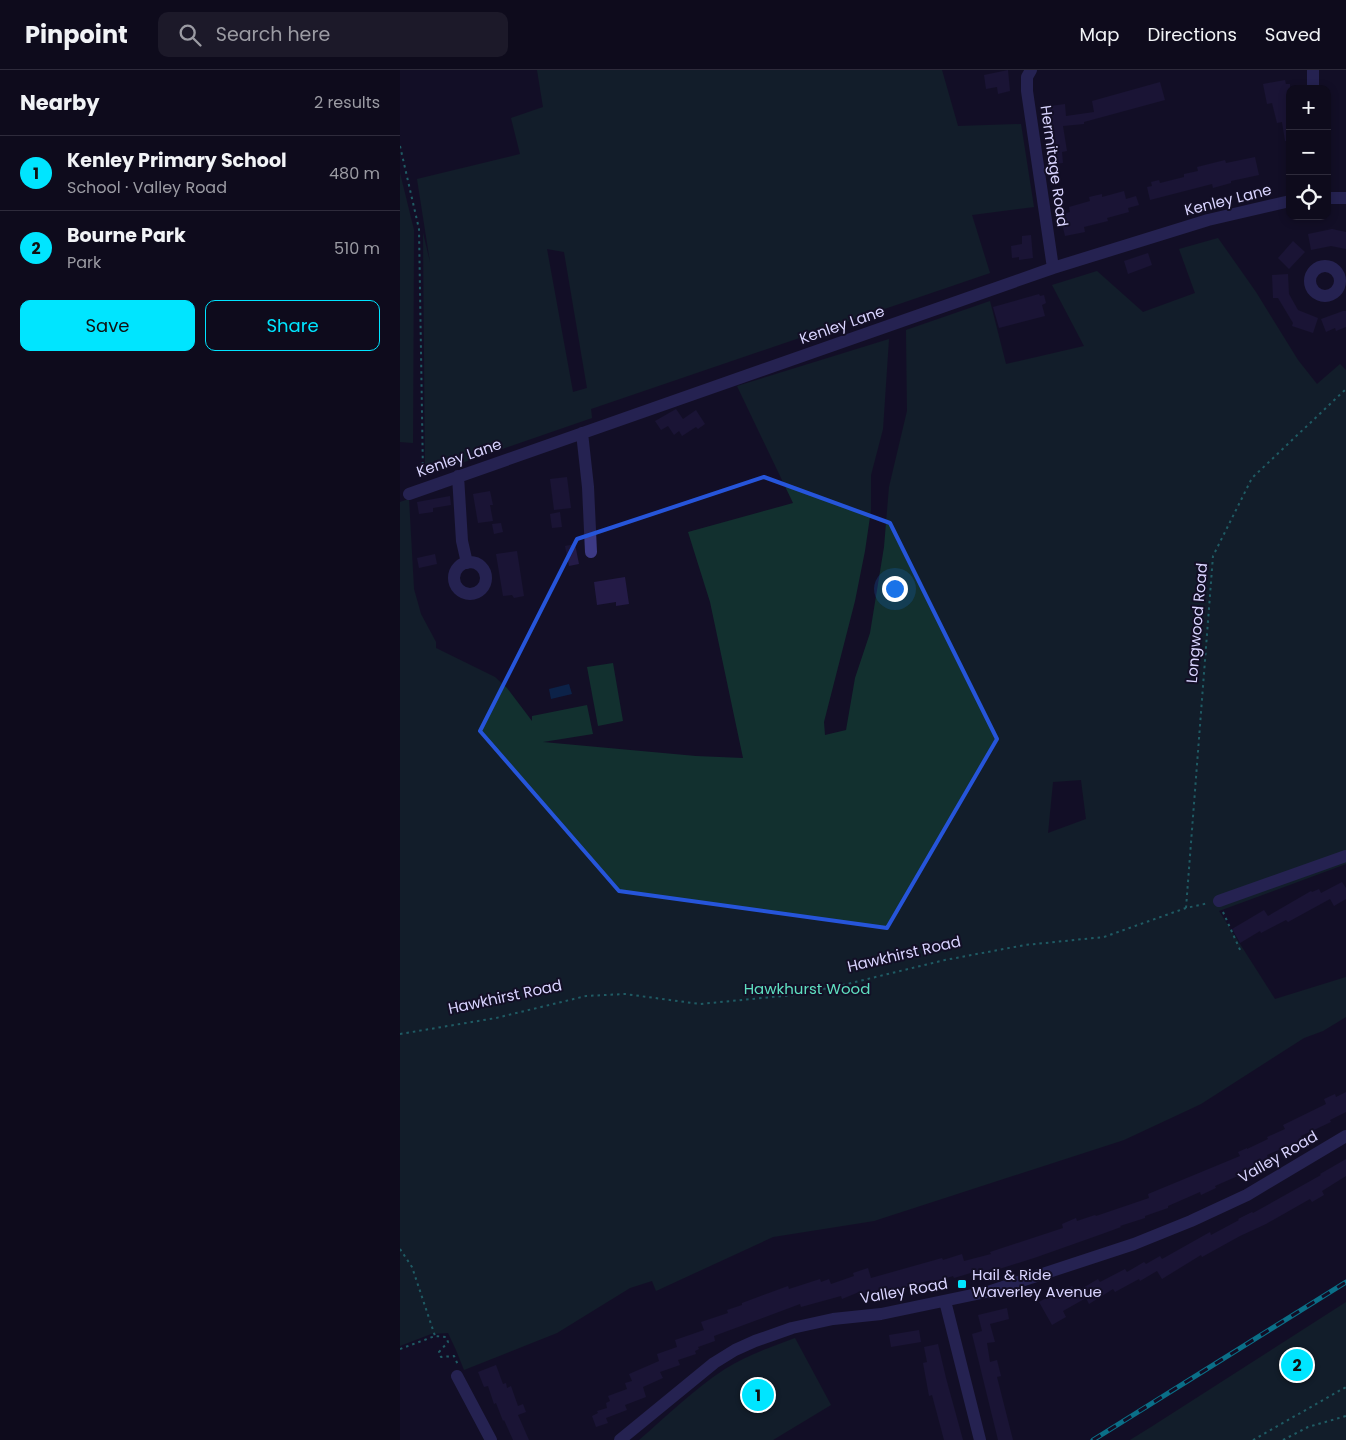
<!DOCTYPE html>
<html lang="en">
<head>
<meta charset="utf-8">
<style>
  :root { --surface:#0e0b1c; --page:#1c1929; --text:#f1f3f6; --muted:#9b9ba3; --line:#2e2b3b; --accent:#00e5ff }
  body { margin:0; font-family:Poppins,sans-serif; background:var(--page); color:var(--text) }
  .controls { position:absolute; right:15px; top:15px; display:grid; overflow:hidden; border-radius:10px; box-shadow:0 2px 8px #0003 }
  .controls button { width:45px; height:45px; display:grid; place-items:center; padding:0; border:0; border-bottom:1px solid var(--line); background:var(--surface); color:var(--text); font:25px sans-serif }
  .you { position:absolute; left:494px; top:518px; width:18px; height:18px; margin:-12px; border:4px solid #fff; border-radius:50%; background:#1a73e8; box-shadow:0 0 0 8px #1a73e833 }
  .badge { display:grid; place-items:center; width:32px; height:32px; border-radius:50%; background:var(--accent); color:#111; font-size:16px; font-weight:700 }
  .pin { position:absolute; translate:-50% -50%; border:2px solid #fff; box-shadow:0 1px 5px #0006 }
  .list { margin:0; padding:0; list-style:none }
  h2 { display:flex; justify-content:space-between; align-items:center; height:65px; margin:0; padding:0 20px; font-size:21px }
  h2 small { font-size:16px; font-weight:400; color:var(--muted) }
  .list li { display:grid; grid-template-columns:32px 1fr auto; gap:15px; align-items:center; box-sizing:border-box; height:75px; padding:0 20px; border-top:1px solid var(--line) }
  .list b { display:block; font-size:19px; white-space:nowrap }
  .list p { margin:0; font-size:16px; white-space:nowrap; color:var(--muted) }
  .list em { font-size:16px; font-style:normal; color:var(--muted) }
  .actions { display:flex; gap:10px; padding:15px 20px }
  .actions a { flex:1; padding:11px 0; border:1px solid var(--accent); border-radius:10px; text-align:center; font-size:18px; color:var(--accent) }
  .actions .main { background:var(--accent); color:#111 }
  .icon { flex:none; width:28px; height:28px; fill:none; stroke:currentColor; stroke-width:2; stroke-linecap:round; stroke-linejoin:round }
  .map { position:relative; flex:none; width:946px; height:1370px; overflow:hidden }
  header { display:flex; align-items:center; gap:30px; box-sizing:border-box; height:70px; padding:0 25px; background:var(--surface); border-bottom:1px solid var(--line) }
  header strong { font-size:24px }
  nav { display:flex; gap:28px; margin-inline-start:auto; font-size:18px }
  .search { width:350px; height:45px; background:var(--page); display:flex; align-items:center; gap:12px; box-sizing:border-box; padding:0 18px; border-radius:10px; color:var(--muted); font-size:19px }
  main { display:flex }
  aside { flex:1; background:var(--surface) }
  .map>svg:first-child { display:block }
</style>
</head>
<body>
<header>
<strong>Pinpoint</strong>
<div class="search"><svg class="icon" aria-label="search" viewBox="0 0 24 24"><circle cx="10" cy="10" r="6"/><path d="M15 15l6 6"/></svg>Search here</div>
<nav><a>Map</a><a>Directions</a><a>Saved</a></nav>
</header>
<main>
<aside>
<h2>Nearby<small>2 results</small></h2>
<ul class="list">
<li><span class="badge">1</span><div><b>Kenley Primary School</b><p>School · Valley Road</p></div><em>480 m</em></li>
<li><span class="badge">2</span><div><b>Bourne Park</b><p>Park</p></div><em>510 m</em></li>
</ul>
<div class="actions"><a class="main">Save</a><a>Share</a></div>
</aside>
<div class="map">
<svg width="946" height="1370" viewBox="0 0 946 1370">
  <rect width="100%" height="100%" fill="#130f26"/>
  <path fill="#12302f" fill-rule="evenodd" d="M137 0H542L558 56 621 54 634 137 572 145 590 203 191 339 192 348 53 396 25 404 23 163 30 192 17 109 120 84 111 48 143 37ZM147 179 164 182 187 318 173 322Z
    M0 103 14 160 13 373 0 372Z
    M818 168 856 222 898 290 917 314 940 294 946 300V794L819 841 875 929 946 907V947L923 961 904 968 801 1034 724 1070 474 1151 373 1167 256 1221 252 1211 230 1218 157 1263 64 1300 56 1280 48 1263 31 1264 0 1276V432L9 429 14 519 21 544 36 572V578L95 607 107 618 132 651V646L187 635 193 664 143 672 296 686 343 688 310 532 288 462 393 433 337 316 489 269 483 359 471 405V440L465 481 455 531 424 652 425 665 446 660 455 608 470 563 484 477 489 417 507 341 506 260 590 231 606 294 684 276 652 215 697 201 743 242 795 223 779 179ZM681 710 686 749 648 763 653 712Z
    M213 593 223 651 198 656 187 597Z
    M946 1232V1370H730L751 1357Z
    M395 1268 431 1335 373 1370H239C267 1346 294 1319 325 1299 347 1285 371 1277 395 1268Z"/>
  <path fill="#0c2248" d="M169 614 172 624 151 629 149 619Z"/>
  <path fill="#241b47" d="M608 0 610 21 598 24 597 17 586 19 584 5Z
    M885 10 886 14H890V71H885L882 52 877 53 872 33 867 34 863 14Z
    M760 12 765 30 684 52V54L663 56 667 81 662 82 663 93 653 94 652 83 649 84 643 37 665 34 666 46 694 42 692 31Z
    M855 87 859 105 831 111V113L813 118 812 114 750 130 747 117 752 116 751 112 759 110 760 113 784 107V104L798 101 797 97 825 90 826 93Z
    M724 121 726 129 736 126 739 135 728 138 729 142 707 148 708 151 684 157 685 162 665 166 660 145 670 142 669 137 690 131 689 127 702 124V127Z
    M932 159 946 162V179L931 176 911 180 908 164Z
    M631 165 633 188 619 190V187L612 188 611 176 622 174V166Z
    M893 171 905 182 889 199 878 188Z
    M748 183 752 195 728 204 724 191Z
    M888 204 889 224 898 240 918 248 913 263 892 256 893 253 878 228H873L872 205Z
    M639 224 640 226 644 225 646 233 642 235 645 246 599 258 593 237Z
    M943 241H946V257L936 261 935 258 926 262 921 249Z
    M276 339 283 349 296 340 305 354 298 359 296 357 282 366 279 361 274 365 268 356 261 360 255 351Z
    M167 407 171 438 154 440 150 409Z
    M90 421 93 435H90L93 451 78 453 73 424Z
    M50 426 51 435 33 438V442L19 444 17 432Z
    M160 442 162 457 152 458 150 444Z
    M101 453 103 462 94 464 92 454Z
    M175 474 179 494 169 496 165 476Z
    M117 481 124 526 114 528 112 525 103 526 96 484Z
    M35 484 37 494 19 498 17 488Z
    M225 507 229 534 216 536V532L197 535 194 512Z
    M942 812 946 818V829L934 836 930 829 888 852 886 850 861 863 860 861 840 873 832 859 864 840 868 846 911 821 912 822 919 819 921 823Z
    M946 1022V1042L930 1050 931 1052 901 1066 903 1069 867 1085 868 1089 839 1103 840 1105 815 1116 816 1118 801 1125 800 1122 768 1136V1138L745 1146V1148L720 1156 721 1157 702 1164 637 1187 596 1200V1198L574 1204V1202L554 1208 553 1206 532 1213 531 1210 482 1224 481 1219 460 1226 459 1222 442 1229 441 1226 401 1237 400 1234 314 1266 315 1271 298 1277 299 1279 295 1281 296 1284 278 1290 280 1295 260 1302 263 1308 243 1317 246 1327 225 1335 227 1340 206 1348 208 1353 196 1357 192 1346 198 1343 197 1341 207 1338 206 1333 210 1331 208 1326 227 1319 225 1313 232 1311 229 1304 259 1291 257 1284 277 1277 275 1270 304 1260 301 1252 328 1243 327 1240 342 1235V1233L388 1216 389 1219 420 1209 421 1212 429 1209 431 1214 454 1206 453 1203 468 1198 471 1208 542 1188 543 1190 562 1184 564 1191 591 1184 590 1182 663 1158 662 1154 676 1148 677 1151 695 1145 696 1146 749 1128 748 1124 840 1086 838 1082 847 1078V1079L868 1069 867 1067 885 1059 883 1055 926 1034 924 1029 935 1024 936 1027Z
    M946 1089V1106L922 1121 924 1125 912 1132 910 1129 866 1154 840 1166 802 1187 801 1185 762 1209 757 1201 740 1211 739 1209 715 1222 713 1219 689 1234 686 1228 663 1241 666 1247 652 1255 639 1232 653 1224 654 1226 672 1216 676 1222 698 1209 700 1212 725 1199 727 1202 744 1192 746 1194 760 1186 762 1189 810 1162 811 1165 839 1150 838 1149 852 1142 853 1143 921 1105 920 1104Z
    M607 1238 609 1249 590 1254 595 1272 587 1273 590 1292 597 1290 601 1306 597 1307 613 1370H598L572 1264 582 1261 578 1245Z
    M519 1260 521 1272 491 1277 489 1265Z
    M538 1274 546 1308 563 1370H544L532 1325 529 1326 523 1293 527 1292 524 1277Z
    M96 1295 103 1314 106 1313 107 1318 111 1316 118 1336 123 1334 126 1342 118 1345 129 1370H113L104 1350 103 1351 96 1333 94 1334 88 1316 84 1317 78 1302Z"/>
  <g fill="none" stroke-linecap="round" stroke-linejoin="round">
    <path stroke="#2fb8b0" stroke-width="2" stroke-dasharray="2.5 4" stroke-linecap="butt" d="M0 76 19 159 23 405
      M786 838 813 486 852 408 946 319
      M823 842 841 882
      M0 964 96 948 186 926 225 924 300 934 394 925 443 915 545 890 625 875 704 867 786 838 809 833
      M0 1179 12 1197 35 1266
      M0 1279 35 1266 46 1267 48 1272 39 1282 41 1287 54 1286 58 1295
      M853 1370 946 1317
      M883 1370 908 1357 946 1346"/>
    <path stroke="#3d3a85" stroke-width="12" d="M631 0 627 7V21L653 198
      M913 0V19
      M927 128H946
      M910 211a15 15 0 1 1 30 0a15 15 0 1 1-30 0Z
      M182 363 188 417 191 482
      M58 406 62 471 67 493
      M9 424 653 198 808 150 890 131
      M54 508a16 16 0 1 1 32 0a16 16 0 1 1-32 0Z
      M819 831 946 786
      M545 1231 580 1370
      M57 1306 91 1370
      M220 1370 314 1293 335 1280 355 1271 392 1258 433 1249 481 1244 591 1221 734 1174 791 1151 847 1125 946 1066"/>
    <g stroke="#00e5ff" stroke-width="5">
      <path id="rail" d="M693 1370 946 1212"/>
    </g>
    <use href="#rail" stroke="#130f26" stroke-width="3" stroke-dasharray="9" stroke-linecap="butt"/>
  </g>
  <path d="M0 0H946V1370H0ZM364 407 490 453 597 669 487 858 219 821 80 661 177 469Z" fill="#130f26" fill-opacity=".55" fill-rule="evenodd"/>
  <path fill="none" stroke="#2655da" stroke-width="4" stroke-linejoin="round" d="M364 407 490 453 597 669 487 858 219 821 80 661 177 469Z"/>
  <rect fill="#00e5ff" stroke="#130f26" stroke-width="2" x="557" y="1209" width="10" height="10" rx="2.5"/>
  <g text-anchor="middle" stroke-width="4" stroke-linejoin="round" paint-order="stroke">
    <g font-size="15" fill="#d9d4ff" stroke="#130f26">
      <text transform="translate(654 96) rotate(82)" y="5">Hermitage Road</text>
      <text transform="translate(828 130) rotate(-14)" y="5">Kenley Lane</text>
      <text transform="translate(442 255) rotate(-19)" y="5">Kenley Lane</text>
      <text transform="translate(59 388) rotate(-19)" y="5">Kenley Lane</text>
      <text transform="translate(797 553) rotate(-85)" y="5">Longwood Road</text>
      <text transform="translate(504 884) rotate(-13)" y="5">Hawkhirst Road</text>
      <text transform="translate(105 927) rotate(-12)" y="5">Hawkhirst Road</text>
      <text transform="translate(878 1087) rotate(-30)" y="5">Valley Road</text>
      <text transform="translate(504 1221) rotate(-10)" y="5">Valley Road</text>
    </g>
    <g font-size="15" fill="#5fe0c0" stroke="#130f26">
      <text x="407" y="924">Hawkhurst Wood</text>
    </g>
    <g font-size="15" fill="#d9d4ff" stroke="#130f26" text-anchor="start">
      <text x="572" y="1210">Hail &amp; Ride<tspan x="572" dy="17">Waverley Avenue</tspan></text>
    </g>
  </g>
</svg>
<div class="controls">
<button>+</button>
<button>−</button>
<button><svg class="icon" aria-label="locate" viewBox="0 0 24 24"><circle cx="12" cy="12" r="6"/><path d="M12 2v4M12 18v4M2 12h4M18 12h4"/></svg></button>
</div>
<div class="you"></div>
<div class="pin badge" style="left:358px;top:1325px">1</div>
<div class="pin badge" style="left:897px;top:1295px">2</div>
</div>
</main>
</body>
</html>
